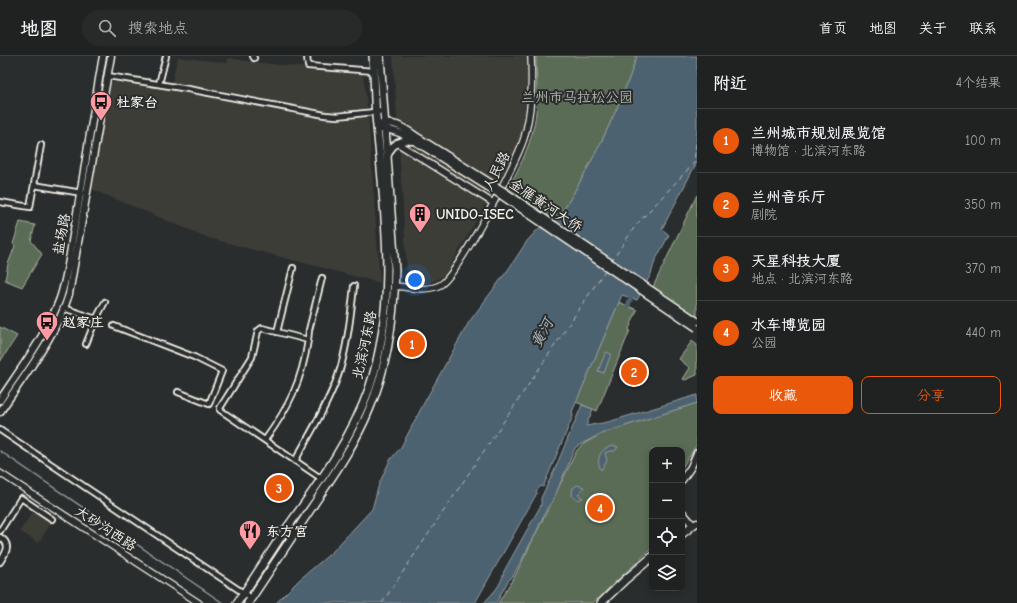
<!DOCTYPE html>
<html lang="zh">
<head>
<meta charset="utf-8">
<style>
  :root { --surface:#202222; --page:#282a2a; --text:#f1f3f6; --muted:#a2a4a5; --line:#3d3f40; --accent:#ea580c }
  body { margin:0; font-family:"Comic Neue","LXGW WenKai TC",sans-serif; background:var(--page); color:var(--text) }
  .controls { position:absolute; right:12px; bottom:12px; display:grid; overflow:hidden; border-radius:8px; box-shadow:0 2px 10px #0003 }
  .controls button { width:36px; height:36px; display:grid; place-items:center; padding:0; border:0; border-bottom:1px solid var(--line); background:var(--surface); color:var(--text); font:20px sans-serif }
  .you { position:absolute; left:415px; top:224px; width:14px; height:14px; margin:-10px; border:3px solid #fff; border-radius:50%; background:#1a73e8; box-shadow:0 0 0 6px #1a73e833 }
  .badge { display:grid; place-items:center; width:26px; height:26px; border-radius:50%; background:var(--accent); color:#fff; font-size:13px; font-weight:700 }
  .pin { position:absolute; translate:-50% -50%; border:2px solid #fff; box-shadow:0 1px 4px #0006 }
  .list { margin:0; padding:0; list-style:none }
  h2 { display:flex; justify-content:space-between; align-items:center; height:52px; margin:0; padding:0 16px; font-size:17px }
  h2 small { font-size:13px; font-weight:400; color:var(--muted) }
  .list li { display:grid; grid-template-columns:26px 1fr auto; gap:12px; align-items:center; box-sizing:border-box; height:64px; padding:0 16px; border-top:1px solid var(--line) }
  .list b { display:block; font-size:15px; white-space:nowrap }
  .list p { margin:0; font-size:13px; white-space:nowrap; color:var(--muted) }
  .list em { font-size:13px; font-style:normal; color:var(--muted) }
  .actions { display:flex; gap:8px; padding:12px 16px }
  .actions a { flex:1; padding:9px 0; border:1px solid var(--accent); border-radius:8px; text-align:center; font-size:14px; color:var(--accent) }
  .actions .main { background:var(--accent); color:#fff }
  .icon { flex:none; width:22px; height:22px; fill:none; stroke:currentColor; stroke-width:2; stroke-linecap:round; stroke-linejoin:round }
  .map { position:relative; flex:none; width:697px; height:547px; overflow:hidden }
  header { display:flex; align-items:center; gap:24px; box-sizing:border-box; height:56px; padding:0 20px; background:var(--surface); border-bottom:1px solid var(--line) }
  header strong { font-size:19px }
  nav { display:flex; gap:22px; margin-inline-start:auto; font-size:14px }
  .search { width:280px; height:36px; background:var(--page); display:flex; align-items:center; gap:10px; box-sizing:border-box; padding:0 14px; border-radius:22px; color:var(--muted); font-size:15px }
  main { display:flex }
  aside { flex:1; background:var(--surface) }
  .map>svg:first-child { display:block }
</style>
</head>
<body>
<header>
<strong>地图</strong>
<div class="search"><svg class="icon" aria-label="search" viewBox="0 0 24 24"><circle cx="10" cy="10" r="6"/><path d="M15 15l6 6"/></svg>搜索地点</div>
<nav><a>首页</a><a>地图</a><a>关于</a><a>联系</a></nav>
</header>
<main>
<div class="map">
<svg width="697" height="547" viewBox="0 0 697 547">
  <rect width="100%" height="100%" fill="#2a2d2e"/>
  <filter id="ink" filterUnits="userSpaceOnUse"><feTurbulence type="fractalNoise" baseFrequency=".025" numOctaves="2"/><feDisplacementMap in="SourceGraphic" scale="8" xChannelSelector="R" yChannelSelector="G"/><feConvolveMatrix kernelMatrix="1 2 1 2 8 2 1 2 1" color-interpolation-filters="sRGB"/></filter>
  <g filter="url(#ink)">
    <path fill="#3e3c39" d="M393 0H529L523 82 445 219 430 227H408Z
      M178 1 227 7 229 2 252 6 363 18 368 57 380 227 209 182 89 132 111 26 160 24 172 25Z
      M34 454 52 466 38 487 20 475Z"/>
    <path fill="#5a6c56" stroke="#a7ae9f" d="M536 0H637C617 60 587 117 553 171L519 148 515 154 507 148 510 141 505 138C517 116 529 94 534 69 539 47 536 22 536 0Z
      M697 139V264L652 233Z
      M20 166 35 169 31 185 42 198 22 231 5 224 8 208 15 190 13 188Z
      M619 246 637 254 629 273 630 274 597 355 576 346Z
      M0 271 17 280 0 306Z
      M692 285 697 289V319L685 324 683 323 690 312 679 303Z
      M697 347V388L682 412V394H652V492L593 547H498L515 520 577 394 585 387 603 377Z"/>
    <path fill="#4e6270" stroke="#909ba0" d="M637 0H697V106L662 173 669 179 655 205 651 218 637 244 622 239 572 356 573 360 543 431 541 430 536 435 537 437 475 547H276L299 524 332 496 372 453 379 428 390 404 401 391 425 345 469 266 510 211 527 185 539 172 553 171C587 117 617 60 637 0Z
      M606 296 611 298 604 317 598 315Z
      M697 339V347L603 377 581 388 575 392 552 447 547 452 535 479 513 520 508 525 496 547H484C493 536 501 531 504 515L541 449V442L554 415 582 349 593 353 586 370 608 366Z
      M614 390 618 391 615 395H609L605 397 607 405 601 414C595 403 601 391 614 390Z
      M577 429 584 431 578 439 583 442C578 445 575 443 572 439L573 432Z"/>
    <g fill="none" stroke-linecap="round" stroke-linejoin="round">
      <path stroke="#909ba0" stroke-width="1.5" d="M0 395 223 547"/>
      <path stroke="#4e6270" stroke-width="4.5" d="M628 250 631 241 630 236"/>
      <path stroke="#b2b8b8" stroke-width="1" stroke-dasharray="5 4" stroke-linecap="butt" d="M611 206 636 169 694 107 697 76
        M382 547 606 213"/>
      <g stroke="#f4f1e8" stroke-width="8">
        <path id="minor" d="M253 0 254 2
          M307 0 308 10 374 15
          M108 20 188 33 325 59 337 60 384 55
          M159 28 166 0
          M34 129 82 137
          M0 146 30 151 41 89
          M64 252 96 263 86 288
          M96 263 105 246
          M114 270 194 301 222 315 209 348 178 336
          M277 276 293 212
          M308 284 309 274 322 222
          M0 374 251 542
          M265 384C289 351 302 325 308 284L262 272 258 275 252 301 220 352V354L322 423
          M295 405C310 378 327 350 338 320 347 294 351 258 354 230
          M0 475 21 442 52 463
          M0 481C12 488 6 497 0 506"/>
      </g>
      <g stroke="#f4f1e8" stroke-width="8">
        <path id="tertiary" d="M397 87 493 147
          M395 230C409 231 426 236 440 229 457 220 518 104 524 82 532 55 532 28 531 0
          M0 417 199 547"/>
      </g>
      <g stroke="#f4f1e8" stroke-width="9">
        <path id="secondary" d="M377 69C395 64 404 72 419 82
          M377 73C392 72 403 78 416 86
          M388 99C392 88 401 83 412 85
          M0 344C21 312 45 281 59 245 68 221 70 193 75 168 85 112 93 56 103 0
          M0 356C23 321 57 279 69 238L111 0
          M682 424 691 411 697 397
          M682 456 693 469 697 467"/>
      </g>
      <g stroke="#f4f1e8" stroke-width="10">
        <path id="primary" d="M682 478 693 469
          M237 547C253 524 268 500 284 476 316 431 350 386 369 333 398 247 385 158 377 70 374 46 375 23 373 0
          M248 547C270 514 292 481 314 448 334 418 355 388 369 354 388 310 394 261 395 214L380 0
          M601 547 626 523 652 501"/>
      </g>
      <use href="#minor" stroke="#2a2d2e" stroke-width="4.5"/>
      <use href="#tertiary" stroke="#2a2d2e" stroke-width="5.5"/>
      <use href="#secondary" stroke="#2a2d2e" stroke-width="6"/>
      <use href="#primary" stroke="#2a2d2e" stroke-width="7"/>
      <g stroke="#f4f1e8" stroke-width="9" stroke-linecap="butt">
        <path id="secondary-bridge" d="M419 82 505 136 697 265
          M416 86 502 140 697 272"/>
      </g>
      <use href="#secondary-bridge" stroke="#2a2d2e" stroke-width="6"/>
    </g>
  </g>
  <defs>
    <g id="bus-pin" transform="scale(1.15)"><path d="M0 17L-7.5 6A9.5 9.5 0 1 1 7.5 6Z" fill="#ff9aa2" stroke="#2a2d2e"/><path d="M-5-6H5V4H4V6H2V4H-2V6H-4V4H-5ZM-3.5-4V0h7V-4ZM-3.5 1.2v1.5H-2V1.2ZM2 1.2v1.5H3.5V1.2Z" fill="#111"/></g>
    <g id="building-pin" transform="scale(1.15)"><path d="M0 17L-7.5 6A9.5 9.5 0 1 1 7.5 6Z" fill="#ff9aa2" stroke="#2a2d2e"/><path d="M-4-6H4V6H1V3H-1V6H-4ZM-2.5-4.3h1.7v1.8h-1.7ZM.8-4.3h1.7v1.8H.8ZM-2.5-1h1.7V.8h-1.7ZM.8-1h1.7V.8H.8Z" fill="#111"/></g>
    <g id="restaurant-pin" transform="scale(1.15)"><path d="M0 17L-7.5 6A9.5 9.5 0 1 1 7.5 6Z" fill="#ff9aa2" stroke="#2a2d2e"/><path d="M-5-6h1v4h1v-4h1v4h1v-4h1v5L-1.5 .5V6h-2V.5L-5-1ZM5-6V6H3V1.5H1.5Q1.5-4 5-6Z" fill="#111"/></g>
  </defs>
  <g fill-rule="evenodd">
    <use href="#bus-pin" x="101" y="46"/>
    <use href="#building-pin" x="420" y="158"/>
    <use href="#bus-pin" x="47" y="266"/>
    <use href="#restaurant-pin" x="250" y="475"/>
  </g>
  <g text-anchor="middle" stroke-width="4" stroke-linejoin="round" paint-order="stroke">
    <g font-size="14" fill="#afb5a6" stroke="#2a2d2e">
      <text x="577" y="46">兰州市马拉松公园</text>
    </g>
    <g font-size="14" font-weight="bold" fill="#f4f1e8" stroke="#2a2d2e" text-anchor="start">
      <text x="116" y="51">杜家台</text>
      <text x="436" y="163">UNIDO-ISEC</text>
      <text x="62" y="271">赵家庄</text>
      <text x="266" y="480">东方宫</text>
    </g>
    <g font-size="14" fill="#f4f1e8" stroke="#2a2d2e">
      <text transform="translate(496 115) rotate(-63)" y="5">人民路</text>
      <text transform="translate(546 149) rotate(34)" y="5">金雁黄河大侨</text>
      <text transform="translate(61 178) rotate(-80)" y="5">盐场路</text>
      <text transform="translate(364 289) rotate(-78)" y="5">北滨河东路</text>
      <text transform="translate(106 472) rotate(33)" y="5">大砂沟西路</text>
    </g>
    <g font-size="15" font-style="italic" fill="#b2b8b8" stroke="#2a2d2e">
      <text transform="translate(542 277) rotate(-62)" y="5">黄河</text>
    </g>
  </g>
</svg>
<div class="controls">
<button>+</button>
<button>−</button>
<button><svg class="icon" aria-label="locate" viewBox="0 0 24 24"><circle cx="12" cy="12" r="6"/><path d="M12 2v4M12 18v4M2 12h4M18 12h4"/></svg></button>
<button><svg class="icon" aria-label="layers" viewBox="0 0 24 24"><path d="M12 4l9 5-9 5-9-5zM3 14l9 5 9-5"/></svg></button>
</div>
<div class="you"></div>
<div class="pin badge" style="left:412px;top:288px">1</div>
<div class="pin badge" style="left:634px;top:316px">2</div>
<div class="pin badge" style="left:279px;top:432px">3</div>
<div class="pin badge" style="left:600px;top:452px">4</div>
</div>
<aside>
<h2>附近<small>4个结果</small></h2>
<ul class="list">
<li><span class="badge">1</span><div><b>兰州城市规划展览馆</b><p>博物馆 · 北滨河东路</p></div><em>100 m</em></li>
<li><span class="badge">2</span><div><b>兰州音乐厅</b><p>剧院</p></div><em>350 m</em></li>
<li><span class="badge">3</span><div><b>天星科技大厦</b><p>地点 · 北滨河东路</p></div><em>370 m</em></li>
<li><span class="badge">4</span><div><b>水车博览园</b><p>公园</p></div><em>440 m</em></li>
</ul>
<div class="actions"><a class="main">收藏</a><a>分享</a></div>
</aside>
</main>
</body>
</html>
